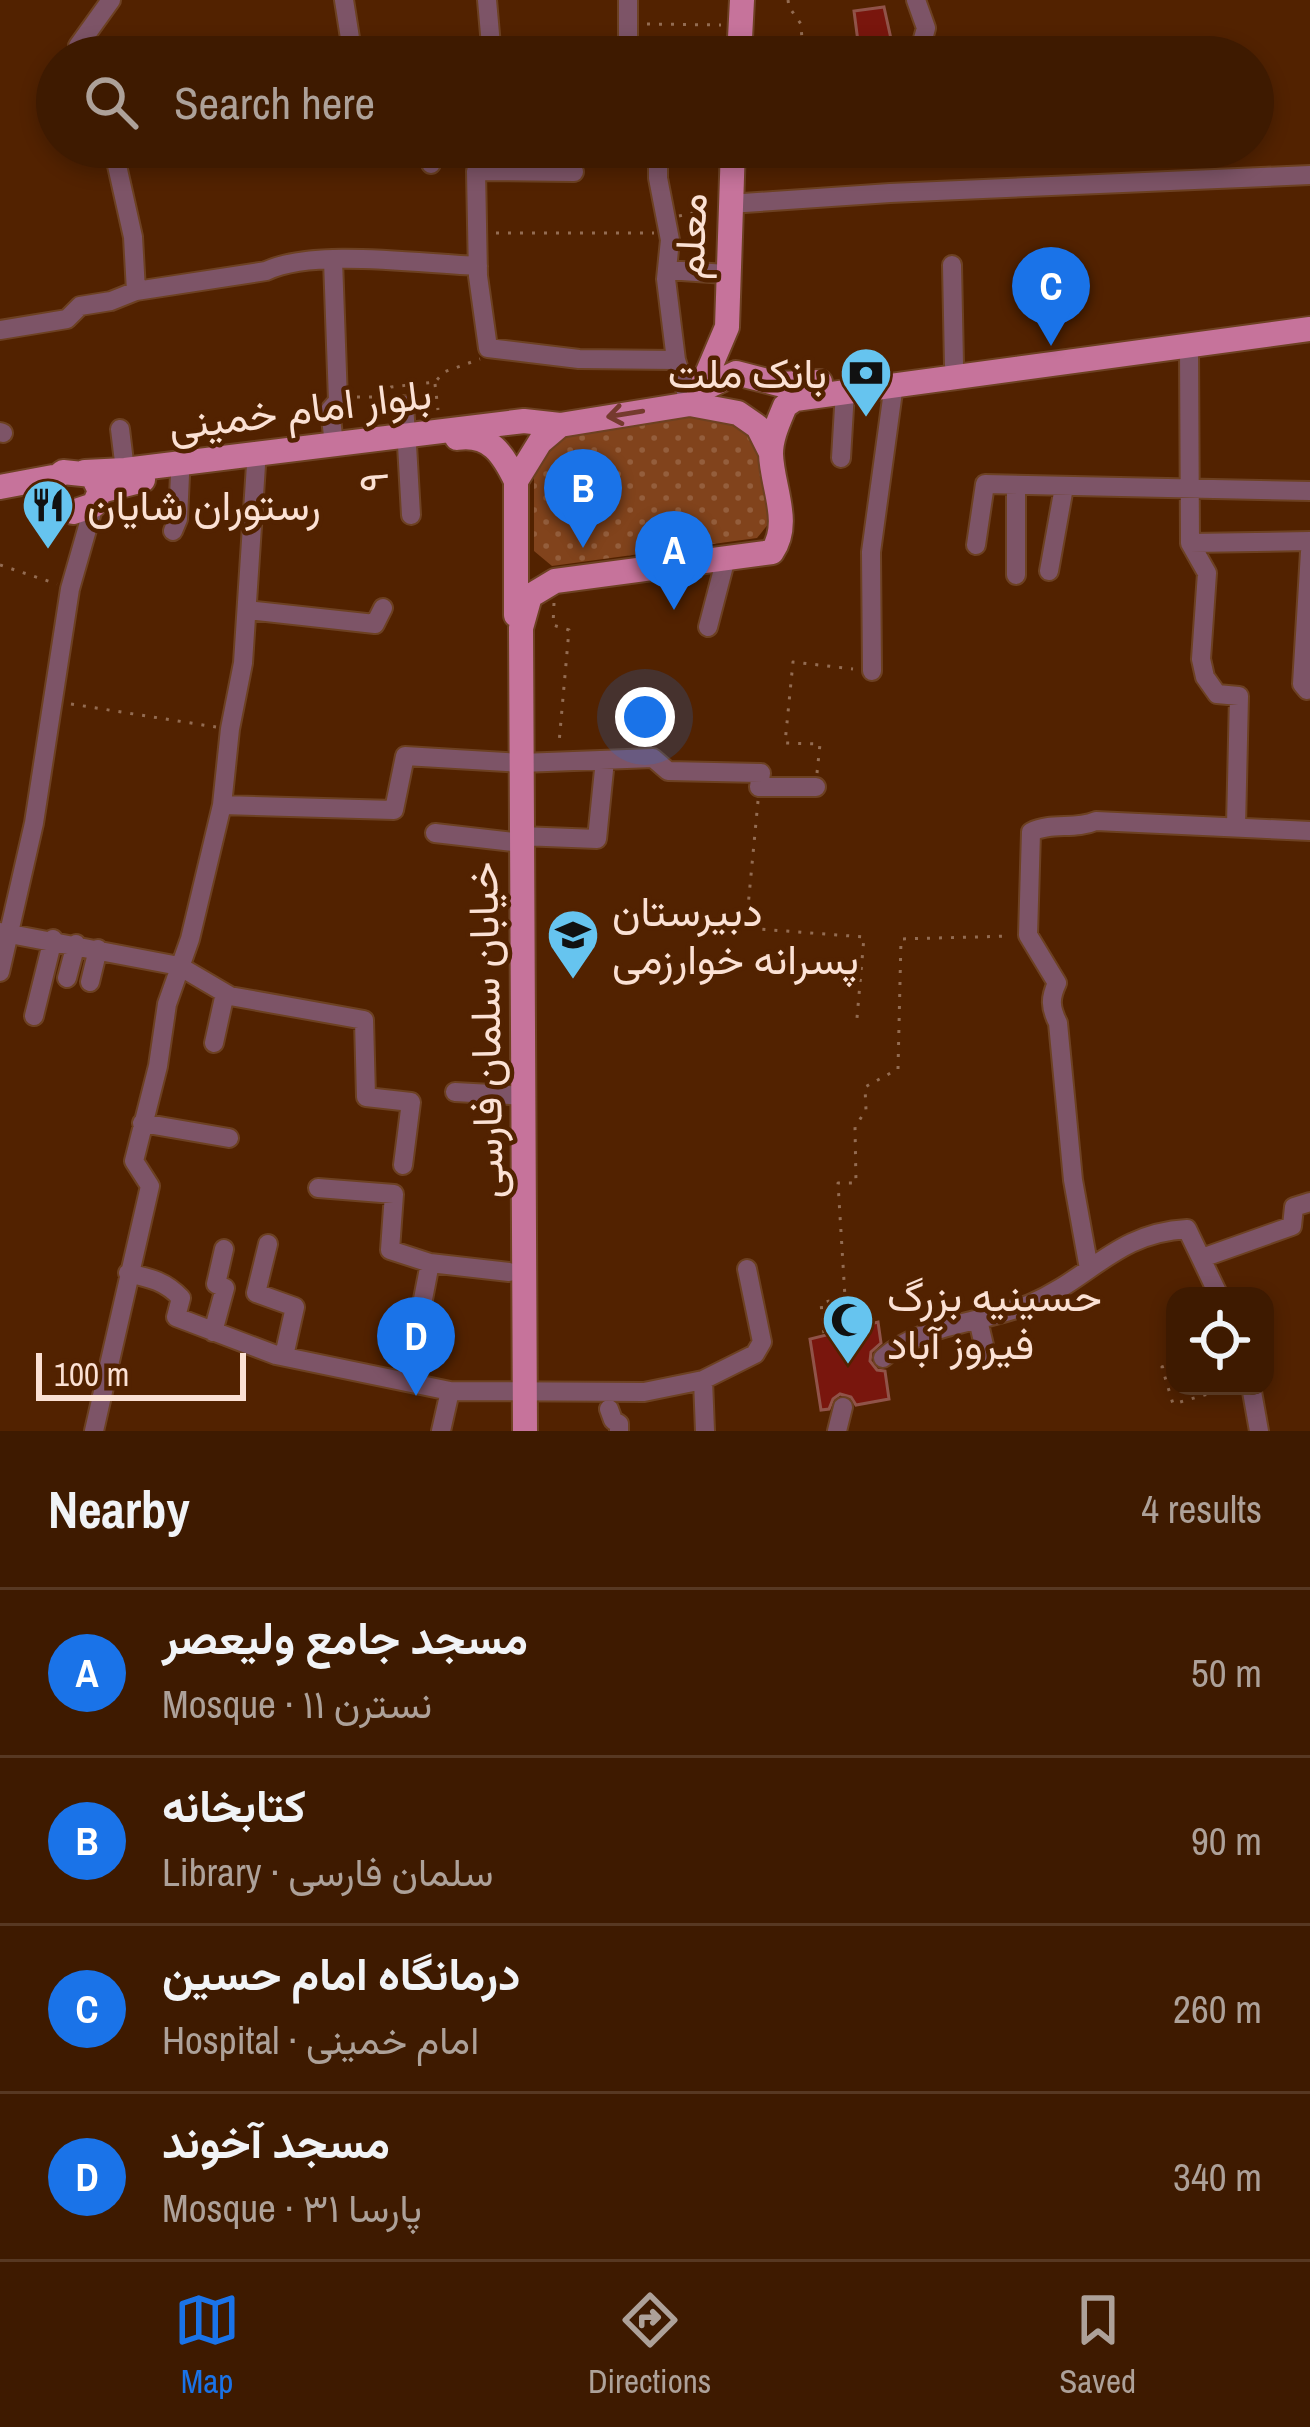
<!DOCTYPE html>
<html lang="en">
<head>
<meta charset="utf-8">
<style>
  :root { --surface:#3e1a00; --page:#49270f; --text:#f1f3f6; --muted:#ada199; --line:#573822; --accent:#1a73e8 }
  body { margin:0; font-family:"Archivo Narrow",Vazirmatn,sans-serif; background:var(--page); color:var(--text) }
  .controls { position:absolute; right:36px; bottom:36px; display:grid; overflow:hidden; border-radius:24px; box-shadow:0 6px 18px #0003 }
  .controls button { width:108px; height:108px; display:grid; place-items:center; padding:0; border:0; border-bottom:3px solid var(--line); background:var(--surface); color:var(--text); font:60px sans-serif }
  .scale { position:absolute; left:36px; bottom:30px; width:210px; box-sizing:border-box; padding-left:12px; border:6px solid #fbe1d4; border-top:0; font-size:33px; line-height:42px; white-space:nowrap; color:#fbe1d4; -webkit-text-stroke:9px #522200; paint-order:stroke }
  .you { position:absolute; left:645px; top:717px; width:42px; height:42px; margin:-30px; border:9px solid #fff; border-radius:50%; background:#1a73e8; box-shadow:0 0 0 18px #1a73e833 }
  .badge { display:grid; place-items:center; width:78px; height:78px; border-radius:50%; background:var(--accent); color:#fff; font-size:39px; font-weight:700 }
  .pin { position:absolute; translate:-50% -99px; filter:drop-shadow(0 3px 6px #0008) }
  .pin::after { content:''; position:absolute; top:63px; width:42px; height:36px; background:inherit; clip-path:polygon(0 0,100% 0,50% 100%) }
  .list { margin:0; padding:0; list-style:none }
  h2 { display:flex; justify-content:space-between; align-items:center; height:156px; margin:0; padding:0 48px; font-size:51px }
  h2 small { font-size:39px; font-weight:400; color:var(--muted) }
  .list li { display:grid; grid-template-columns:78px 1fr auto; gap:36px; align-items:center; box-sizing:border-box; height:168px; padding:0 48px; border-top:3px solid var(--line) }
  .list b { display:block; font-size:45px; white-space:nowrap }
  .list p { margin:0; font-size:39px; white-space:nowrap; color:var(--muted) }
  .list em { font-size:39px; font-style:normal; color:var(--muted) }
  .icon { flex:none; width:66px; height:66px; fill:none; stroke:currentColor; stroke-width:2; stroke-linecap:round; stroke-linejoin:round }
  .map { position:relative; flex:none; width:1310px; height:1431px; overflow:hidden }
  .search { position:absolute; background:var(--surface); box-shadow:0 6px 18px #0003; left:36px; right:36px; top:36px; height:132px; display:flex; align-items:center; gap:30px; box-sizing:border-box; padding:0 42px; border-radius:66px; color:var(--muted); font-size:45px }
  .sheet { height:828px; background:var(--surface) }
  nav { display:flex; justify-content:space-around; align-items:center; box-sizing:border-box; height:168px; border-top:3px solid var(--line); background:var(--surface); font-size:33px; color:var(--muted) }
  nav a { display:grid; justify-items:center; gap:6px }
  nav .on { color:var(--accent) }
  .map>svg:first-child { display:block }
</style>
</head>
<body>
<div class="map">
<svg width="1310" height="1431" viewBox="0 0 1310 1431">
  <defs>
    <pattern id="park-dots" width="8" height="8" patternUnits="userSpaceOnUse" patternTransform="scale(3)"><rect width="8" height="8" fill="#81431c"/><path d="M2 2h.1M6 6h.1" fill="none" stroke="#945e3c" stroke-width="1.8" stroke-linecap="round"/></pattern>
  </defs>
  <rect width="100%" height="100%" fill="#522200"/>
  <path fill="url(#park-dots)" d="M695 415 738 418 760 433 770 522 757 538 552 566 534 551V468L558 437Z"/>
  <path fill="#79160d" stroke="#905349" stroke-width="3" d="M884 7 895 57H860L854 11Z
    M878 1322 881 1343 871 1352 870 1361 877 1370 885 1371 889 1399 856 1405 851 1397 840 1394 833 1399 829 1409 821 1410 810 1339Z"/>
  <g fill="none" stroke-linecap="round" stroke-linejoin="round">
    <g stroke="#6d4122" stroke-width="22">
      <path id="minor" d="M344 0 353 57
        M487 0 492 57
        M916 0 926 28 918 57
        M89 57 78 46 111 0
        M628 57V0
        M122 147 116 161 133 237 136 291
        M658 147V178L670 240 666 279 676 360 690 404
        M431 164V147
        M574 172 476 171 478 276 488 348 579 359 676 360
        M729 204 890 193 1310 175
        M333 260 338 401 330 410 334 444
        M952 265 954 365
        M667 270 726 274
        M0 330 67 319 80 306 111 301 136 291 266 271C315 248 421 264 478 266
        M1189 345 1190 543 1207 573 1201 659 1205 677 1217 694 1239 696 1236 826
        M404 405 406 434
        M120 429 125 470
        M0 432 3 433
        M407 445 411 515
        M841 458 845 391
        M173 531 178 519 180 475
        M1190 543 1310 541
        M976 545 985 484 1310 491
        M1049 571 1064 487
        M1016 575V485
        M247 610 375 624 383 608
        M708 627 726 558
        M872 671 871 552 894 384
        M1307 690 1302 684 1310 552
        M222 805 394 810 405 756 521 763 653 758 668 771 761 773 759 787H816
        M435 833 522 843
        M521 836 597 839 605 760
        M0 932 179 966 230 996 364 1020 366 1097 411 1102 403 1165
        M0 972 34 823 70 589 94 505
        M67 978 76 944
        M90 982 98 949
        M34 1016 53 939
        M214 1043 225 993
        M455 1092 526 1096
        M142 1123 229 1138
        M318 1188 394 1194 390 1250 430 1263 509 1272
        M268 1244 256 1293 295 1307 284 1356
        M1202 1258 1292 1226 1294 1207 1310 1202
        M1089 1269 1073 1180 1058 1023C1050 1007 1050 998 1057 983L1028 935 1031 832C1051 822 1075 830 1096 821L1310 831
        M128 1273C150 1278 165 1281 181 1298L176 1317 276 1355 450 1391 644 1392 703 1380 755 1354 762 1342 747 1269
        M978 1320 987 1358
        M213 1332 225 1288 216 1284 224 1249
        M883 1358C923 1323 981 1324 1030 1304 1091 1278 1116 1233 1187 1229L1219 1296
        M703 1380 705 1431
        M407 1382 430 1263
        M1251 1386 1259 1431
        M609 1409 613 1420 619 1424V1431
        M94 1431 150 1186 134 1161 158 1066 167 1004 190 939 222 805 230 729 243 663 256 465
        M441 1431 450 1391
        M837 1431 843 1407"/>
    </g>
    <g stroke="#6d4122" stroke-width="28">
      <path id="major" d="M739 57 742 0
        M703 389 736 373 779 384 820 382
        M699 393 727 327 733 147
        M457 438C490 433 503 454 516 481
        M63 472 92 475 100 491 94 505 73 512 50 506 46 497 47 485Z
        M85 472 125 470 524 421 560 425 690 404 738 413 758 427 771 453
        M0 487 53 477
        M100 491 143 480
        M516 615V481L540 442 560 425
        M525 1431 521 628 530 596 555 581 772 552C792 523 772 487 771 454 771 437 779 421 785 406L795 399 1310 329"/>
    </g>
    <path stroke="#936c52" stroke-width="3" stroke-dasharray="3 9" stroke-linecap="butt" d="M788 0 789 7 801 24 803 57
      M647 24 721 25
      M679 216 711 209
      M496 233H654
      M435 384 438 410
      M357 397H373L391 387 435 382 444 372 480 359
      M0 565 57 584
      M554 603 553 625 569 630 559 743
      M71 704 216 727
      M817 773 820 744 785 743 793 662 853 669
      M758 801 746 928 864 937 857 1018
      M824 1333 821 1303 845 1297 838 1183H856L855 1127 866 1110 865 1087 898 1069 901 939 1010 936
      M1175 1362 1162 1367 1173 1404 1236 1386"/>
    <use href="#minor" stroke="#7d5467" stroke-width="18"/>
    <use href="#major" stroke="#c6739b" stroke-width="24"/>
  </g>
  <defs><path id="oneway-shaft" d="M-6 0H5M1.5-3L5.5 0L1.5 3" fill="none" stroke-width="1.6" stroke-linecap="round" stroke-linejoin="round" transform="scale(3)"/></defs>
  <use stroke="#753a2e" href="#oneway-shaft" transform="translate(625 414) rotate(171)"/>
  <defs>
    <g id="bank-pin" transform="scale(2.7)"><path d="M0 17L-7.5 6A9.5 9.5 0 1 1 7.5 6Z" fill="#66c4ef" stroke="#522200"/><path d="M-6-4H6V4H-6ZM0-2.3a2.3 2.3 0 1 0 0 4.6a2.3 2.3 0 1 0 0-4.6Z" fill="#111"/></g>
    <g id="restaurant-pin" transform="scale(2.7)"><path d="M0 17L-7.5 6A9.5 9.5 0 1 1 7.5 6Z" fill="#66c4ef" stroke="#522200"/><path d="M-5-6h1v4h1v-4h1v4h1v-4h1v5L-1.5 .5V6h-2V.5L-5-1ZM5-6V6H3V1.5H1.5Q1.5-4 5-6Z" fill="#111"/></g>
    <g id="school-pin" transform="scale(2.7)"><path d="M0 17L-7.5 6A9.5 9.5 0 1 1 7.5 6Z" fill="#66c4ef" stroke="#522200"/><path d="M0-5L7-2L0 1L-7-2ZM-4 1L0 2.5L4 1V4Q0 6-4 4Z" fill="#111"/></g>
    <g id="mosque-pin" transform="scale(2.7)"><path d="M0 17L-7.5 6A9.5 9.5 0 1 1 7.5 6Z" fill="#66c4ef" stroke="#522200"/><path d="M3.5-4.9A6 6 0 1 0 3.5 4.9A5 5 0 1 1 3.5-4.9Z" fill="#111"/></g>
  </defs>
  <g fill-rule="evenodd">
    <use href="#bank-pin" x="866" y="373"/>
    <use href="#restaurant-pin" x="48" y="505"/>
    <use href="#school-pin" x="573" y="935"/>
    <use href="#mosque-pin" x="848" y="1320"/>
  </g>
  <g text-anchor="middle" stroke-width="9" stroke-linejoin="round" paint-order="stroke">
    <g font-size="42" fill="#fbe1d4" stroke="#522200">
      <text transform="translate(690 236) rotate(-88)" y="15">معلم</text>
      <text transform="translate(300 409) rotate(-7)" y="15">بلوار امام خمینی</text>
      <text transform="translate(373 482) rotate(-93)" y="15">۹</text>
      <text transform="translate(485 1030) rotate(-91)" y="15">خیابان سلمان فارسی</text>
    </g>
    <g font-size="42" fill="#fbe1d4" stroke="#522200" text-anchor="start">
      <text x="827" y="388" text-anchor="end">بانک ملت</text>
      <text x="87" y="520">رستوران شایان</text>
      <text x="612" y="926">دبیرستان<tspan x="612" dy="48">پسرانه خوارزمی</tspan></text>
      <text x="887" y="1311">حسینیه بزرگ<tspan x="887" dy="48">فیروز آباد</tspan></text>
    </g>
  </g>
</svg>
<div class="controls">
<button><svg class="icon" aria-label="locate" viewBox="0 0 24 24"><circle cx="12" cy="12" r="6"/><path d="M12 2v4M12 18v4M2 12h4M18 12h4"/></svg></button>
</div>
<div class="scale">100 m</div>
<div class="you"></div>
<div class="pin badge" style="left:674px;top:610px">A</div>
<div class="pin badge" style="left:583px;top:548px">B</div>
<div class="pin badge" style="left:1051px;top:346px">C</div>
<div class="pin badge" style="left:416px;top:1396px">D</div>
<div class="search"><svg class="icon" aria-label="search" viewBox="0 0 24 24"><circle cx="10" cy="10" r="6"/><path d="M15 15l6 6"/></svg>Search here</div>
</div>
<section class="sheet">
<h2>Nearby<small>4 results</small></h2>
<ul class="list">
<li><span class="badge">A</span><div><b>مسجد جامع ولیعصر</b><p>Mosque · نسترن ۱۱</p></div><em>50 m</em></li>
<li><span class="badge">B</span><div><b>کتابخانه</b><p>Library · سلمان فارسی</p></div><em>90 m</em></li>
<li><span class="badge">C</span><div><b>درمانگاه امام حسین</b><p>Hospital · امام خمینی</p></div><em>260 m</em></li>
<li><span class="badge">D</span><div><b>مسجد آخوند</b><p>Mosque · پارسا ۳۱</p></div><em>340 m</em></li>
</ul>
</section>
<nav>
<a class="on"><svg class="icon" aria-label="map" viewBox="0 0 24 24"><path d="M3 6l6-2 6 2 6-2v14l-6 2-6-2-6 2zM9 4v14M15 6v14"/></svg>Map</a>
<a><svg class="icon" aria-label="directions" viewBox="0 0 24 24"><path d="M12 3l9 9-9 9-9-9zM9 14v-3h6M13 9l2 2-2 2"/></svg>Directions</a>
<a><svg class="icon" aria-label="saved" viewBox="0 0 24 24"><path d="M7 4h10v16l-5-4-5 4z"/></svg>Saved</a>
</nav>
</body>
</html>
